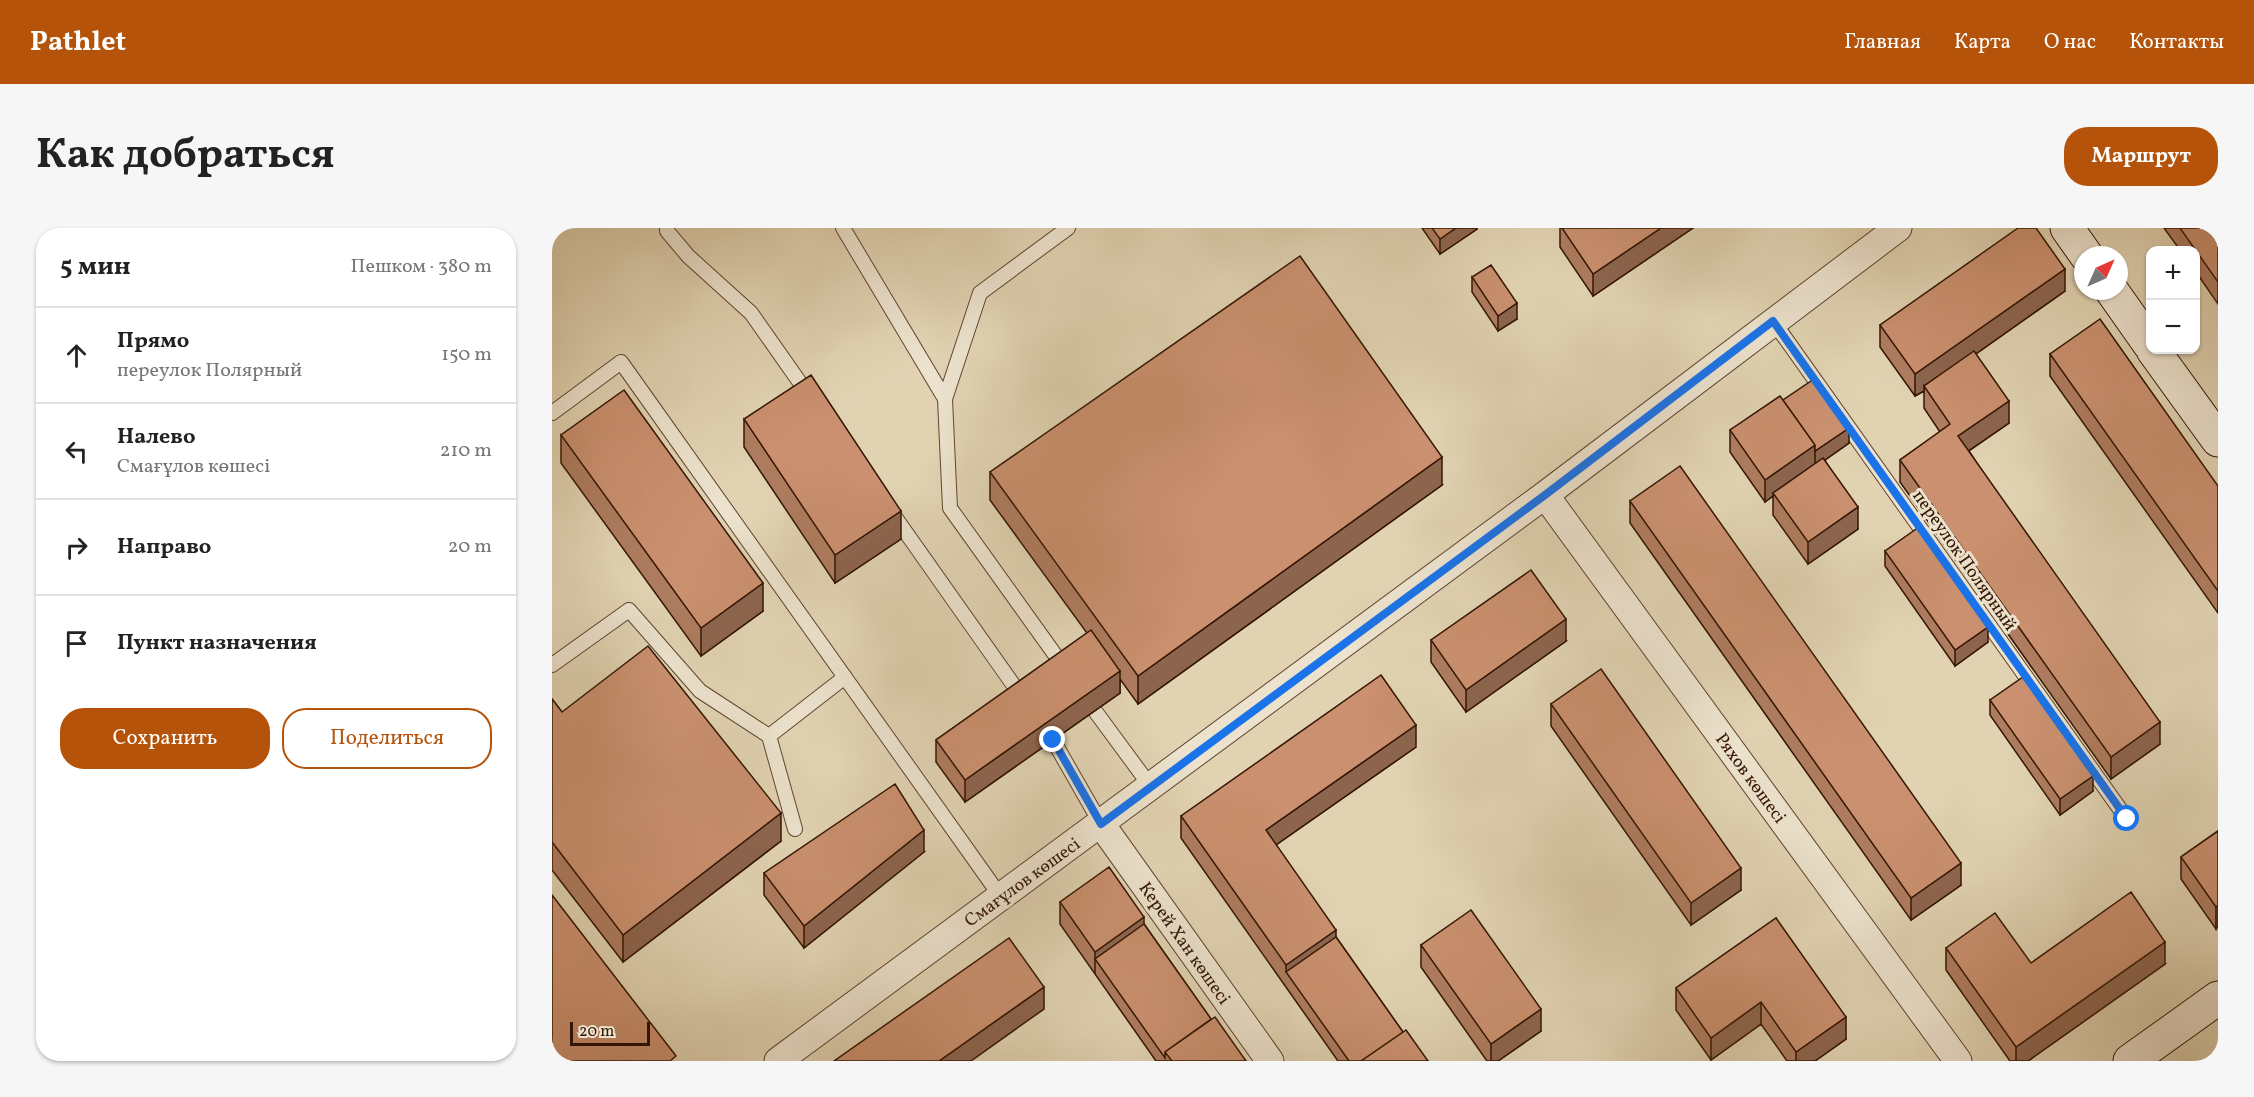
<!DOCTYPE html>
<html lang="ru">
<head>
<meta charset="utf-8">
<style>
  :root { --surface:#fff; --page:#f6f6f6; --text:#222; --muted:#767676; --line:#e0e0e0; --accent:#b45309 }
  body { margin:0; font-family:Vollkorn,serif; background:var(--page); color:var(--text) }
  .controls { position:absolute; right:18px; top:18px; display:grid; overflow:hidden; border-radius:12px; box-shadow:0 2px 4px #0004 }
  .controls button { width:54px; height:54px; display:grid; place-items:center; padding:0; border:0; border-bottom:2px solid var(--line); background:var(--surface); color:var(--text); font:30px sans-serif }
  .compass { position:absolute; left:1522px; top:18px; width:54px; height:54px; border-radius:50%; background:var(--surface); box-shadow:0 2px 4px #0004; rotate:45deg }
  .scale { position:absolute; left:18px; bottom:15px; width:80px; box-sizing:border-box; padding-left:6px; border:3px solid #341604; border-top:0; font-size:16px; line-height:21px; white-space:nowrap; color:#341604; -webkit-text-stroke:4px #ece2cd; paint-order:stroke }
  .stop { position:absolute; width:18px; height:18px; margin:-14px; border:4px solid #1a73e8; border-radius:50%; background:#fff }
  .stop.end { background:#1a73e8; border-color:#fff; box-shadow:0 2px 6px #0008 }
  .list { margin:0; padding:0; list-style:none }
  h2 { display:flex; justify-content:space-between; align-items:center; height:78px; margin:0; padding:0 24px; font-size:26px }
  h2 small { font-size:20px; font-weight:400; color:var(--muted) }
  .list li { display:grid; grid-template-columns:39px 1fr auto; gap:18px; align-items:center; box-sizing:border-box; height:96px; padding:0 24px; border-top:2px solid var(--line) }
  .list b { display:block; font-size:22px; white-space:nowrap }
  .list p { margin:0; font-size:20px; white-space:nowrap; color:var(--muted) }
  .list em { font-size:20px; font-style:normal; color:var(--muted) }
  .actions { display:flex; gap:12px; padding:18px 24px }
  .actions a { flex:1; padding:14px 0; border:2px solid var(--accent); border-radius:24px; text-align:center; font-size:21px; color:var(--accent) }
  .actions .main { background:var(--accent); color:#fff }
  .icon { flex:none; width:33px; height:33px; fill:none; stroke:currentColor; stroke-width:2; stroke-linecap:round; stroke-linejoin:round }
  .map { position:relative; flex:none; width:1666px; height:833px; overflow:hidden; border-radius:24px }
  header { display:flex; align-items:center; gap:36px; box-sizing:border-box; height:84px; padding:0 30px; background:var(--accent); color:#fff }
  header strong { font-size:28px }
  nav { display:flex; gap:33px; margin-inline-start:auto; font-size:21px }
  .intro { display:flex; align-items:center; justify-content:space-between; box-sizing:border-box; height:144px; padding:0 36px }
  h1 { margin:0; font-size:42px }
  .button { padding:15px 27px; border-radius:24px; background:var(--accent); color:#fff; font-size:21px; font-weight:700 }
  main { display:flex; gap:36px; padding:0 36px }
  aside { flex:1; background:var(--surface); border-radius:24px; box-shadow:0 2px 4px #0004 }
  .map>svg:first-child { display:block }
</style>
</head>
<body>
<header>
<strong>Pathlet</strong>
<nav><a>Главная</a><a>Карта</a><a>О нас</a><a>Контакты</a></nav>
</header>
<div class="intro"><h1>Как добраться</h1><a class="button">Маршрут</a></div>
<main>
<aside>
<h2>5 мин<small>Пешком · 380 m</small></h2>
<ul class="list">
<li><svg class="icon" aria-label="ahead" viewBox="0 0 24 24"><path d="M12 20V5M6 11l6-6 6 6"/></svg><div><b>Прямо</b><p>переулок Полярный</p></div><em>150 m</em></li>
<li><svg class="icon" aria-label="left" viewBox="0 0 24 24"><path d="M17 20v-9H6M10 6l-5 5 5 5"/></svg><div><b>Налево</b><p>Смағұлов көшесі</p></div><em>210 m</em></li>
<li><svg class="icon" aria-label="right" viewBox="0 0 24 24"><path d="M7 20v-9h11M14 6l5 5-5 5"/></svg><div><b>Направо</b></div><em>20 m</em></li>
<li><svg class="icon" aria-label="arrive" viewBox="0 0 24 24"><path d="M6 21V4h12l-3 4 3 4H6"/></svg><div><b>Пункт назначения</b></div></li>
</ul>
<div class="actions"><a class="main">Сохранить</a><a>Поделиться</a></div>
</aside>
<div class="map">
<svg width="1666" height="833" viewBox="0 0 1666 833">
  <rect width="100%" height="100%" fill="#e1d3b2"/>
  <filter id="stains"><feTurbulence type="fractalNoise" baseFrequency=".00333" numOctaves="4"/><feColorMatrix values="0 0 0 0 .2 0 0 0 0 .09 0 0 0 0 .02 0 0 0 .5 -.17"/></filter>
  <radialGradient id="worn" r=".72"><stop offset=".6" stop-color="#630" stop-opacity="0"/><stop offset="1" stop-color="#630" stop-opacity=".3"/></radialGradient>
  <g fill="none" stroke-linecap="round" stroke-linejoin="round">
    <g stroke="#5f4530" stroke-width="16">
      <path id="lane" d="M115 0V3L136 28 199 85 258 169
        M291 0 393 171
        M1221 93 1575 591
        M0 185 69 134 449 669
        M338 282 472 472
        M0 437 77 382 148 463 217 508
        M514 442 398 280 393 171 428 65 516 0
        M543 483 599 559
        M501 512 549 596
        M243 601 217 508 293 449"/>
    </g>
    <g stroke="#5f4530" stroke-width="29">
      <path id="street" d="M993 267 1406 833
        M549 596 718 833
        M226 833 993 267 1346 0"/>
    </g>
    <g stroke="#341604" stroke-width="35">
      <path id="secondary" d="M1515 0 1534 27
        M1560 63 1598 117
        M1601 122 1666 212
        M1578 833 1666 770"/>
    </g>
    <use href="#lane" stroke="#ece2cd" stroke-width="14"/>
    <use href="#street" stroke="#ece2cd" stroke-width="27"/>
    <use href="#secondary" stroke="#ece2cd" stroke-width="33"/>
  </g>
  <path fill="#ae7c5f" stroke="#341604" stroke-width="1.5" d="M870 0H925V1L888 26Z
    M1008 0H1141L1041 68 1008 19Z
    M1612 0H1666V76L1644 44V22H1628Z
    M920 49 965 91 946 103 920 64Z
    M1513 63 1424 126 1457 195 1417 223 1608 516 1559 551 1348 254V232L1388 204 1372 180V163L1363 168 1328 119V97Z
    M1498 126 1666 258V385L1498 148Z
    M1231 172 1297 215 1273 232 1306 301 1256 336 1221 287V268L1213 274 1178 224V202Z
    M192 191 349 311 283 355 192 219Z
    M9 207 211 383 149 428 9 235Z
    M438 244 890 257 586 476 568 451V465L413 574 384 534V512L535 405 438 272Z
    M1078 273 1409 657 1359 692 1078 295Z
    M1333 323 1436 414 1403 438 1333 338Z
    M879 412 1014 413 914 484 879 434Z
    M0 471 10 484 229 613 71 734 0 642Z
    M1438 472 1541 563 1508 587 1438 487Z
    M999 476 1189 662 1139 697 999 498Z
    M864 519 724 617 784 709 851 804 876 833H786L629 610V588Z
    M1666 603 1664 701 1629 651V629Z
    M372 624 252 720 212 667V645Z
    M508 674 592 696 659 791 694 833H604L508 696Z
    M1224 690 1294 811 1263 833H1235L1209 796 1159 832 1124 782V760Z
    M869 717 989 803 946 833H935L869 739Z
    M1394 720 1479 735 1613 736 1476 833H1458L1394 742Z"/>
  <path fill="#8d654e" stroke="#341604" stroke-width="1.5" d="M904 0H925V1L888 26V11Z
    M1109 0H1141L1041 68V46Z
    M1513 41V63L1374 161 1372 158V163L1363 168V146Z
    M965 75V91L946 103V88Z
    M1457 173V195L1406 230V208Z
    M1297 200V215L1263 239V223Z
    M1263 217V239L1221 265V268L1213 274V252Z
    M890 229V257L586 476V448Z
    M1306 279V301L1256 336V314Z
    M349 283V311L283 355V327Z
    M211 355V383L149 428V400Z
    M1014 391V413L914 484V462Z
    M1436 399V414L1403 438V422Z
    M568 443V465L413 574V552Z
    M1608 494V516L1559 551V529Z
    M864 497V519L714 624V602Z
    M1541 548V563L1508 587V571Z
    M229 585V613L71 734V707Z
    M372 602V624L252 720V698Z
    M1409 635V657L1359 692V670Z
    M1189 640V662L1139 697V675Z
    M1666 677V699L1664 701V679Z
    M592 689V711L543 731V746V724Z
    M784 702V724L734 744V737Z
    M1613 714V736L1476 833H1464V819Z
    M492 759V781L419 833H387Z
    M1209 774V796L1159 832V810Z
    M989 781V803L946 833H939V816Z
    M1294 789V811L1263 833H1244V824Z"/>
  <path fill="#ca906f" stroke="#341604" stroke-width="1.5" d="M880 0H904L888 11Z
    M1010 0H1109L1041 46Z
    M1466 0H1484L1513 41 1363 146 1328 97Z
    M1628 0H1666V54Z
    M748 28 890 229 586 448 438 244Z
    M939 37 965 75 946 88 920 49Z
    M1548 91 1666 258V363L1498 126Z
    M1422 123 1457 173 1406 208 1608 494 1559 529 1348 232 1398 196 1372 158Z
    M259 147 349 283 283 327 192 191Z
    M1262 151 1297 200 1263 223V217L1231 172Z
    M72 162 211 355 149 400 9 207Z
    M1228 168 1263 217 1213 252 1178 202Z
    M1271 230 1306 279 1256 314 1221 265Z
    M1128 238 1409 635 1359 670 1078 273Z
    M1367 299 1436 399 1403 422 1333 323Z
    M979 342 1014 391 914 462 879 412Z
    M539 402 568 443 413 552 384 512Z
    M96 418 229 585 71 707 0 614V471L10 484Z
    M1049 441 1189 640 1139 675 999 476Z
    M829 447 864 497 714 602 784 702 734 737 629 588Z
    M1471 449 1541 548 1508 571 1438 472Z
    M343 556 372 602 252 698 212 645Z
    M1666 603V677L1664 679 1629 629Z
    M557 639 592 689 543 724 508 674Z
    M1579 664 1613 714 1464 819 1394 720 1443 685 1479 735Z
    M0 667 124 828 118 833H0Z
    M919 682 989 781 939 816 869 717Z
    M1224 690 1294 789 1244 824 1209 774 1159 810 1124 760Z
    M592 696 659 791 613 824V830L543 731Z
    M784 709 851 804 809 833H797L734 744Z
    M457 710 492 759 387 833H282Z
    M663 789 694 833H620L613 824Z
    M854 802 876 833H809Z"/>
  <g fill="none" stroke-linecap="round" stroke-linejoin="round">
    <path stroke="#1a73e8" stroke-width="8" d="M501 512 549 596 993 267 1221 93 1575 591"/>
  </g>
  <g text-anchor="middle" stroke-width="6" stroke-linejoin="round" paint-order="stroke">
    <g font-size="18" fill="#341604" stroke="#ece2cd">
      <text transform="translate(1413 332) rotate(55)" y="6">переулок Полярный</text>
      <text transform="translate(1199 550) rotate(54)" y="6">Ряхов көшесі</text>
      <text transform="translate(470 654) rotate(-36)" y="6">Смағұлов көшесі</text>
      <text transform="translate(633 715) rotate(55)" y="6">Керей Хан көшесі</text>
    </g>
  </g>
  <rect width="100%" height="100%" filter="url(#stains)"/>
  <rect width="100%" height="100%" fill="url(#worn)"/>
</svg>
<div class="controls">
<button>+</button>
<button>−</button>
</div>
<svg class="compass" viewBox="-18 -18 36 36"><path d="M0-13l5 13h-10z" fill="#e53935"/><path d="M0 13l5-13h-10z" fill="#767676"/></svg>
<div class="scale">20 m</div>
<div class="stop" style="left:1575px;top:591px"></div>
<div class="stop end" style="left:501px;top:512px"></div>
</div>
</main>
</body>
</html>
